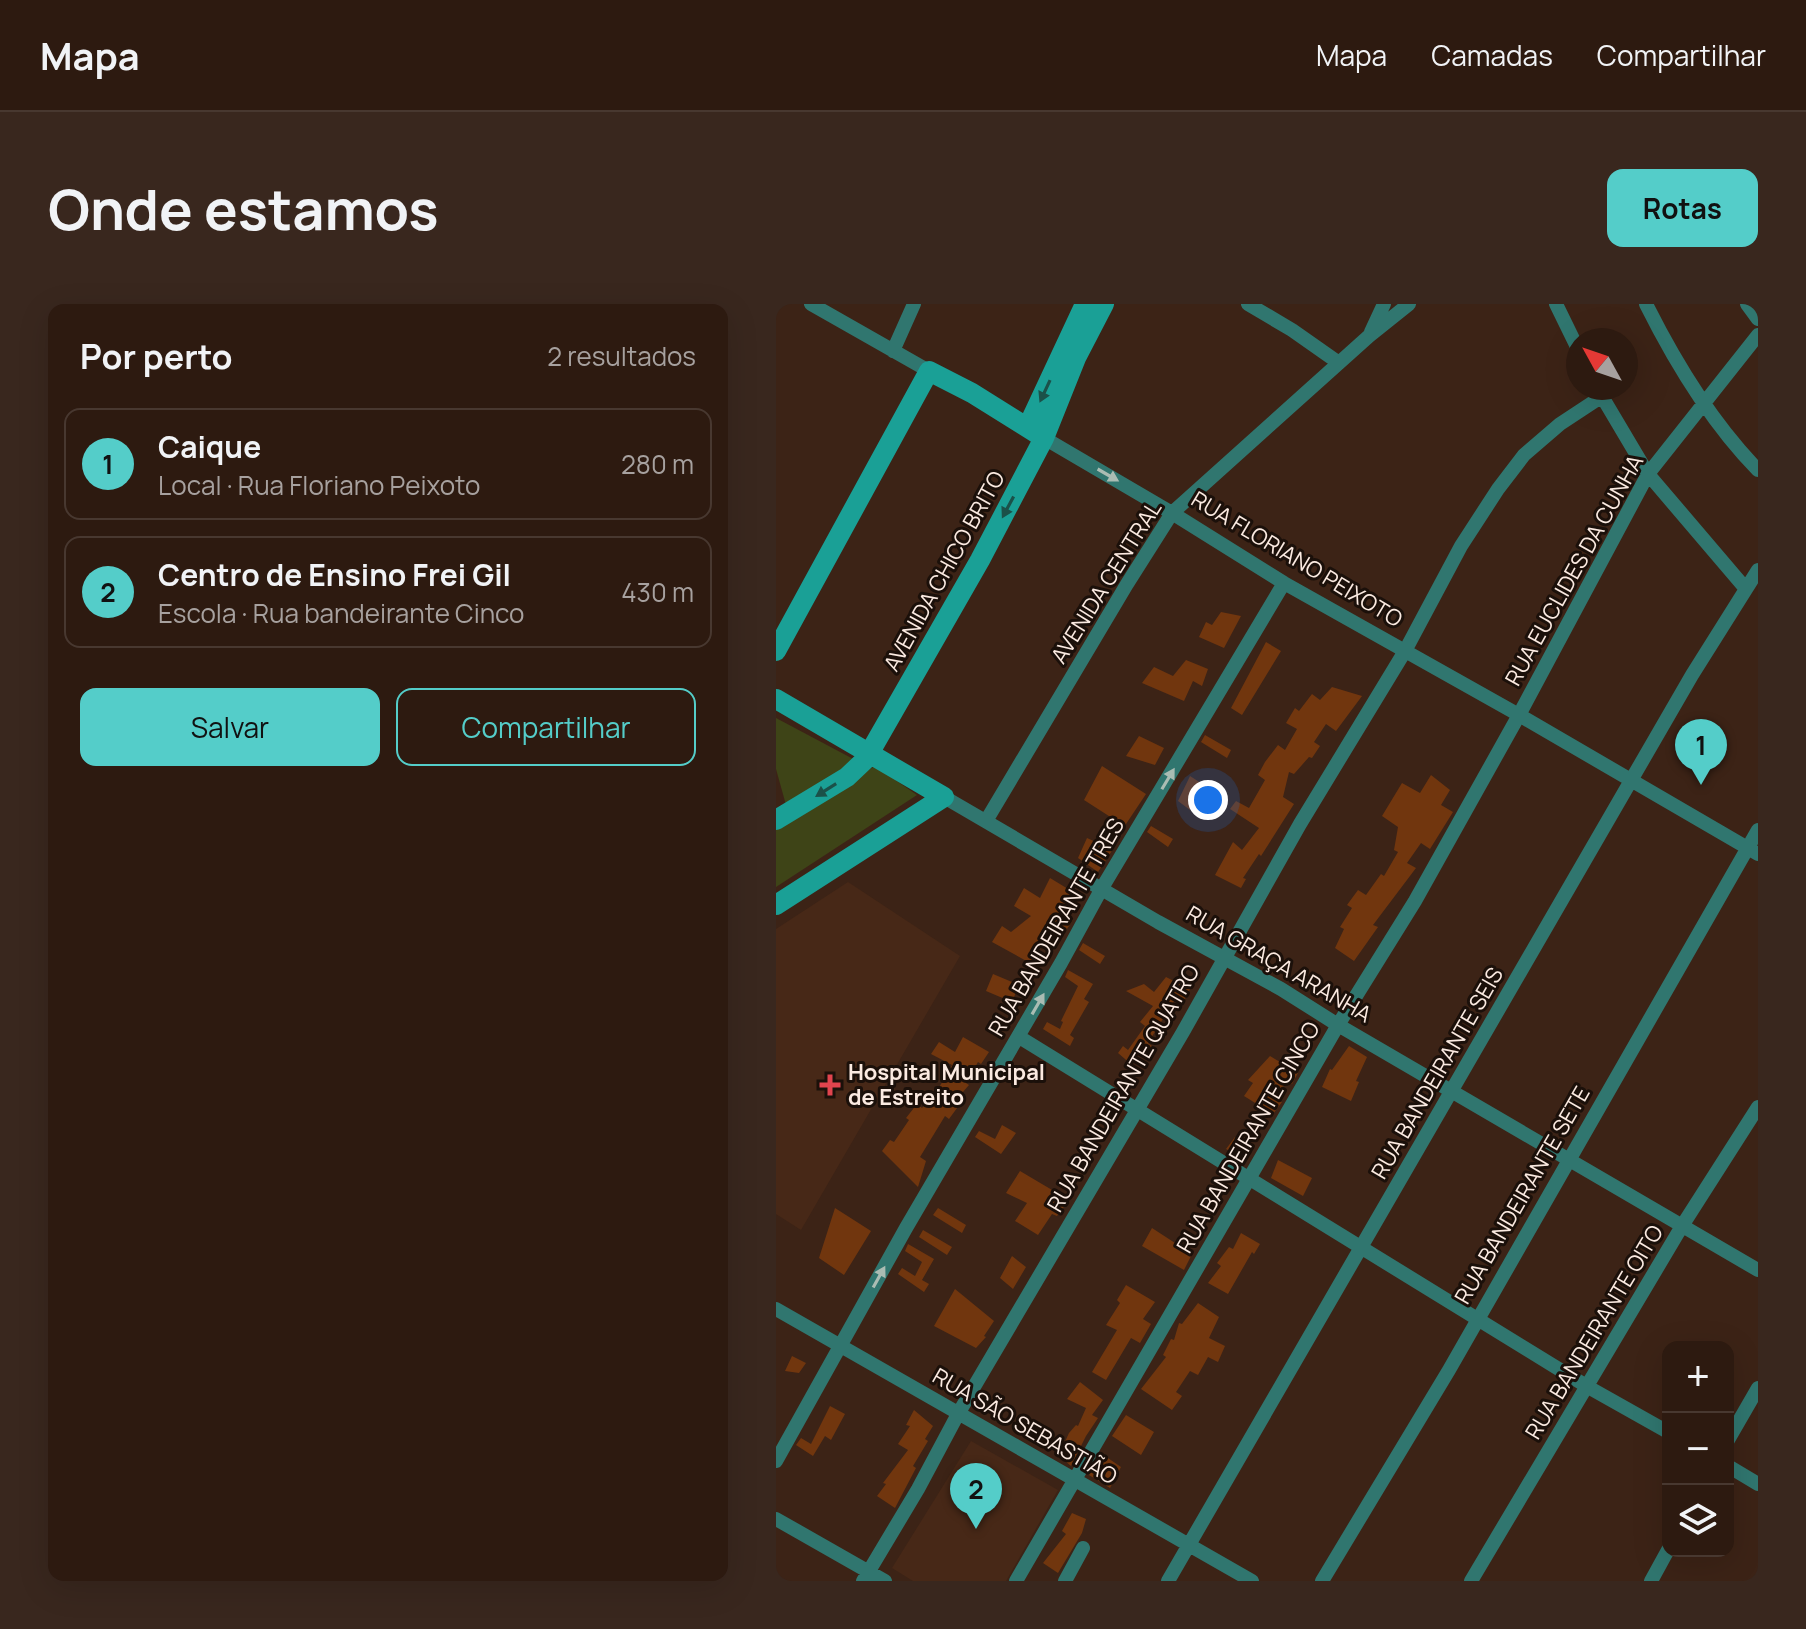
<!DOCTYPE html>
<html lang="pt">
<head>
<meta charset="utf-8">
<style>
  :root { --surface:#2d1a10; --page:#39271e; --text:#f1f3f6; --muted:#a7a19f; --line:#483830; --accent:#54cdc9 }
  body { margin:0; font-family:Manrope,sans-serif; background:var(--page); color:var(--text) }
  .controls { position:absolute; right:24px; bottom:24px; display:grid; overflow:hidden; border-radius:16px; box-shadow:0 8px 32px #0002 }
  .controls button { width:72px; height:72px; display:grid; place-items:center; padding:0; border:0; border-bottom:2px solid var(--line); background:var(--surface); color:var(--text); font:40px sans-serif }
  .compass { position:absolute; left:790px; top:24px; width:72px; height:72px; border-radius:50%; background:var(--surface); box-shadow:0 8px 32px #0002; rotate:310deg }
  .you { position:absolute; left:432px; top:496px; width:28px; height:28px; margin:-20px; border:6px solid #fff; border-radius:50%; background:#1a73e8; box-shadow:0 0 0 12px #1a73e833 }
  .badge { display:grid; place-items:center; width:52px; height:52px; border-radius:50%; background:var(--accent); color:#111; font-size:26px; font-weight:700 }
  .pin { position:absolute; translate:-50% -66px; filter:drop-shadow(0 2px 4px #0008) }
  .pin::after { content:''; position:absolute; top:42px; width:28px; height:24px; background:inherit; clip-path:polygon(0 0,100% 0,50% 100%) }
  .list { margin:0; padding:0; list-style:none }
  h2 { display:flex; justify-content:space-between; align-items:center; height:104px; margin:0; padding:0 32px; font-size:34px }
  h2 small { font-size:26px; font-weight:400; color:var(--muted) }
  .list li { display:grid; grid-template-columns:52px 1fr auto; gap:24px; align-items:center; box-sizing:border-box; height:112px; margin:0 16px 16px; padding:0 16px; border:2px solid var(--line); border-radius:16px }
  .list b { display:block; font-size:30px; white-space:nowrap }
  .list p { margin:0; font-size:26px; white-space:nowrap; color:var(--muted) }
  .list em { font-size:26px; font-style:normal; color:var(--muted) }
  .actions { display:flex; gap:16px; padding:24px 32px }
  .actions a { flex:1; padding:18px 0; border:2px solid var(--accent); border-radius:16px; text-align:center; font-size:28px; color:var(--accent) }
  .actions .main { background:var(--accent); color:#111 }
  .icon { flex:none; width:44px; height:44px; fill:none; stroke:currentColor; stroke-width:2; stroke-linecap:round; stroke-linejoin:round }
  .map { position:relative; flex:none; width:982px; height:1277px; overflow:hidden; border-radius:16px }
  header { display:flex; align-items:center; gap:48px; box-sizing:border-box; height:112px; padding:0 40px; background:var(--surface); border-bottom:2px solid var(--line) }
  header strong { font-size:38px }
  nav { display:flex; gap:44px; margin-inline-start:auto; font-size:28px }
  .intro { display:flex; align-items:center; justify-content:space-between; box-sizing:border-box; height:192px; padding:0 48px }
  h1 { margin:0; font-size:56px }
  .button { padding:20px 36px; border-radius:16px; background:var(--accent); color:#111; font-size:28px; font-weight:700 }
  main { display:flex; gap:48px; padding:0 48px }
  aside { flex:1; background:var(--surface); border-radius:16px; box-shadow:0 8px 32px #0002 }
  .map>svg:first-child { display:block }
</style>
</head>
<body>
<header>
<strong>Mapa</strong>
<nav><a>Mapa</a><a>Camadas</a><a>Compartilhar</a></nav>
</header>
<div class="intro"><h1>Onde estamos</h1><a class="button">Rotas</a></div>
<main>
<aside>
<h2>Por perto<small>2 resultados</small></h2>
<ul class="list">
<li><span class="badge">1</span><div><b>Caique</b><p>Local · Rua Floriano Peixoto</p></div><em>280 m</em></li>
<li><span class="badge">2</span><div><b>Centro de Ensino Frei Gil</b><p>Escola · Rua bandeirante Cinco</p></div><em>430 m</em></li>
</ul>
<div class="actions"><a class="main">Salvar</a><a>Compartilhar</a></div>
</aside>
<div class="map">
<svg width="982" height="1277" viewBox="0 0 982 1277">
  <rect width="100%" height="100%" fill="#3c2316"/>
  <path fill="#472817" d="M72 578 184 652 25 926 0 910V625Z
    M195 1137 282 1186 230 1277H137L116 1264Z"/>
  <path fill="#3e4417" d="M0 414 81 457 10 501 0 465Z
    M99 462 141 491 0 583V521Z"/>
  <path fill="#71360e" d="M445 308 465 312 448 344 423 333 430 318 436 321Z
    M490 338 505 347 466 411 455 404Z
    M410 356 432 365 426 382 417 377 408 397 366 379 378 363 397 372Z
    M556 383 586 392 560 427 550 420 538 438 544 442 536 454 533 453 518 470 513 468 507 493 518 500 485 552 483 550 467 574 470 575 465 584 439 571 457 538 466 546 483 524 454 505 460 497 473 504 489 476 482 471 489 458 502 441 509 446 521 425 510 419 519 404 523 407 536 390 544 396Z
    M429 431 455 446 451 454 425 438Z
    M363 432 388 444 379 461 350 452Z
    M326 462 370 490 334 544 337 545 322 568 302 554 311 534 322 539 336 514 308 496Z
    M655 471 674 486 665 501 677 508 654 545 645 539 631 559 640 564 597 621 602 623 578 657 559 644 568 625 564 623 576 604 571 601 582 586 590 591 605 570 608 572 622 548 618 546 622 523 606 512 626 479 644 489Z
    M414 472 428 481 414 506 402 497Z
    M375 522 397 535 392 543 371 528Z
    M274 574 302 591 291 612 297 616 287 631 281 627 270 644 264 641 254 659 216 638 226 622 235 628 255 612 238 602 248 584 264 594Z
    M307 639 329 652 324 660 303 646Z
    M292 666 317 680 308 695 313 698 294 731 298 734 294 742 267 725 271 718 284 725 287 718 285 717 302 682 289 673Z
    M217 670 243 681 236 698 210 687Z
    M390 673 414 685 407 699 400 694 372 739 376 742 371 750 366 745 356 761 342 749 347 742 352 746 369 722 364 718 377 702 350 687 368 680 378 688Z
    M187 733 213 748 205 760 202 758 190 779 193 781 179 797 184 800 173 815 169 812 144 853 150 857 142 883 106 847 114 836 118 838 133 816 130 814 141 800 146 804 161 787 176 761 155 750 163 738 179 748Z
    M573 742 591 753 580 777 583 778 575 797 546 783 554 765 556 766Z
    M494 752 522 769 516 780 511 777 499 795 506 798 497 810 468 792 477 779 472 776Z
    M226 821 240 829 225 850 199 833 203 827 219 835Z
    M459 833 476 843 468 855 450 845Z
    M502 856 536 874 527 892 495 874Z
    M244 867 293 896 281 912 276 910 262 931 239 917 251 899 230 889Z
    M59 904 95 927 68 971 43 954Z
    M162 904 190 921 186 929 157 911Z
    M376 924 416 950 408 966 366 942Z
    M147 926 176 943 171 951 143 933Z
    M465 929 484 940 478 950 476 948 452 990 432 979 445 962 441 959 453 943 457 945Z
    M132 940 158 955 146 976 153 980 148 988 122 970 126 964 139 972 146 958 129 947Z
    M236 952 250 963 237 985 224 974Z
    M350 981 379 998 367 1015 375 1020 364 1039 355 1034 330 1076 316 1068 341 1026 330 1021 344 999 341 996Z
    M179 985 218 1017 208 1032 210 1033 200 1044 158 1022Z
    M422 999 443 1013 433 1034 449 1042 442 1058 432 1053 422 1071 414 1067 400 1088 406 1092 396 1106 365 1085 390 1053 387 1051 395 1035 398 1036 403 1019 406 1020Z
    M16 1052 30 1059 23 1069 9 1067Z
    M304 1078 327 1096 316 1111 322 1114 310 1132 295 1162 282 1151 293 1143 288 1140 293 1129 300 1121 302 1122 310 1104 291 1095Z
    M54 1102 69 1110 55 1136 49 1132 37 1152 20 1141 25 1134 35 1140Z
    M138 1106 157 1122 149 1135 152 1137 137 1162 140 1164 119 1204 101 1192 110 1180 107 1179 132 1146 122 1140 134 1122 130 1121Z
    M350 1111 378 1128 365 1151 336 1132Z
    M326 1150 345 1163 334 1184 313 1171Z
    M296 1209 310 1215 306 1229 282 1269 267 1259 290 1230 286 1227Z"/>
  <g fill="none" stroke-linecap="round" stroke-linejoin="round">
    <path stroke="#30766f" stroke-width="14" d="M35 0 153 67
      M472 0 516 26 563 59
      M780 0 802 45
      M870 0C900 60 935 118 982 166
      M971 0 982 15
      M595 28 608 0
      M117 47 138 0
      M821 84 872 170 970 285
      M268 134 396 209 508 279 743 411 982 550
      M168 493 382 618 505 685 562 721 982 966
      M210 517 351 280 396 209 593 32 633 0
      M243 733 812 1083 892 1128
      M0 1005 476 1277
      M952 1136 982 1084
      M0 1157 130 924 285 659 326 584 508 279
      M952 1162 982 1180
      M0 1215 109 1277
      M87 1277 142 1185 182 1110 407 728 524 520 629 347 685 242 722 185 748 151 784 120 825 93
      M240 1277 562 721 639 597 743 411 872 170 982 31
      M289 1277 307 1244
      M392 1277 916 371 982 266
      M546 1277 673 1066 982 526
      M695 1277 906 922 982 803
      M875 1277 892 1246"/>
    <path stroke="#1aa096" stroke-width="20" d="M252 122 309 0
      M0 347 153 67 196 89 268 134
      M0 395 168 493 0 601
      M0 516 71 473 90 455 204 256 268 134 300 54 328 0"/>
  </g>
  <defs><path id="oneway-solid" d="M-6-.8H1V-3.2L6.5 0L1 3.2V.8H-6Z" transform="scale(2)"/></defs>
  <g fill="#1b5149">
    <use href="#oneway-solid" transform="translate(269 87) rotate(115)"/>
    <use href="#oneway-solid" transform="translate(232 203) rotate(118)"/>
    <use href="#oneway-solid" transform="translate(50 486) rotate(148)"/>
  </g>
  <g fill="#aabcb3">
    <use href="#oneway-solid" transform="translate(332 171) rotate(30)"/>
    <use href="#oneway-solid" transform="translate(392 475) rotate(-59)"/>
    <use href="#oneway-solid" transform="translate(262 700) rotate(-60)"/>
    <use href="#oneway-solid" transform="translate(103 973) rotate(-61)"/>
  </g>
  <path fill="#e0444e" stroke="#1b100a" stroke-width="3" d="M50 769h8v8h8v8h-8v8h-8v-8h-8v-8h8z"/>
  <g text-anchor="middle" stroke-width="6" stroke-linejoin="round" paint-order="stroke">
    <g font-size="22" fill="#fbeae1" stroke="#1b100a">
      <text transform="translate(521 255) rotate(31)" y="8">RUA FLORIANO PEIXOTO</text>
      <text transform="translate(798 266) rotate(-61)" y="8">RUA EUCLIDES DA CUNHA</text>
      <text transform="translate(168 267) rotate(-61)" y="8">AVENIDA CHICO BRITO</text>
      <text transform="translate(330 278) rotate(-58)" y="8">AVENIDA CENTRAL</text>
      <text transform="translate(280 623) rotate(-60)" y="8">RUA BANDEIRANTE TRES</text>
      <text transform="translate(503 660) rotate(30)" y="8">RUA GRAÇA ARANHA</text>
      <text transform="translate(661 769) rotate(-60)" y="8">RUA BANDEIRANTE SEIS</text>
      <text transform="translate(347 784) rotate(-60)" y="8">RUA BANDEIRANTE QUATRO</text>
      <text transform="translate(472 833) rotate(-60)" y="8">RUA BANDEIRANTE CINCO</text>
      <text transform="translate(746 891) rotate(-60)" y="8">RUA BANDEIRANTE SETE</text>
      <text transform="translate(818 1028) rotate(-59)" y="8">RUA BANDEIRANTE OITO</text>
      <text transform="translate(249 1122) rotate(30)" y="8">RUA SÃO SEBASTIÃO</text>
    </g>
    <g font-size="22" font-weight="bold" fill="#fbeae1" stroke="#1b100a" text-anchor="start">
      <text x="72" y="776">Hospital Municipal<tspan x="72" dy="25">de Estreito</tspan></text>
    </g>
  </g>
</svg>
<div class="controls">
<button>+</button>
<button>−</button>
<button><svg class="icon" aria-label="layers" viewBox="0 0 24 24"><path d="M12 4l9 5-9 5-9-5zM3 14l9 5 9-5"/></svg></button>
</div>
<svg class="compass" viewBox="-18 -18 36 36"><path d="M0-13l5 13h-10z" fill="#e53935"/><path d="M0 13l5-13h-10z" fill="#a7a19f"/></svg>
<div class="you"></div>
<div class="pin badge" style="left:925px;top:481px">1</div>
<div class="pin badge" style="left:200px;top:1225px">2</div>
</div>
</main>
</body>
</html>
